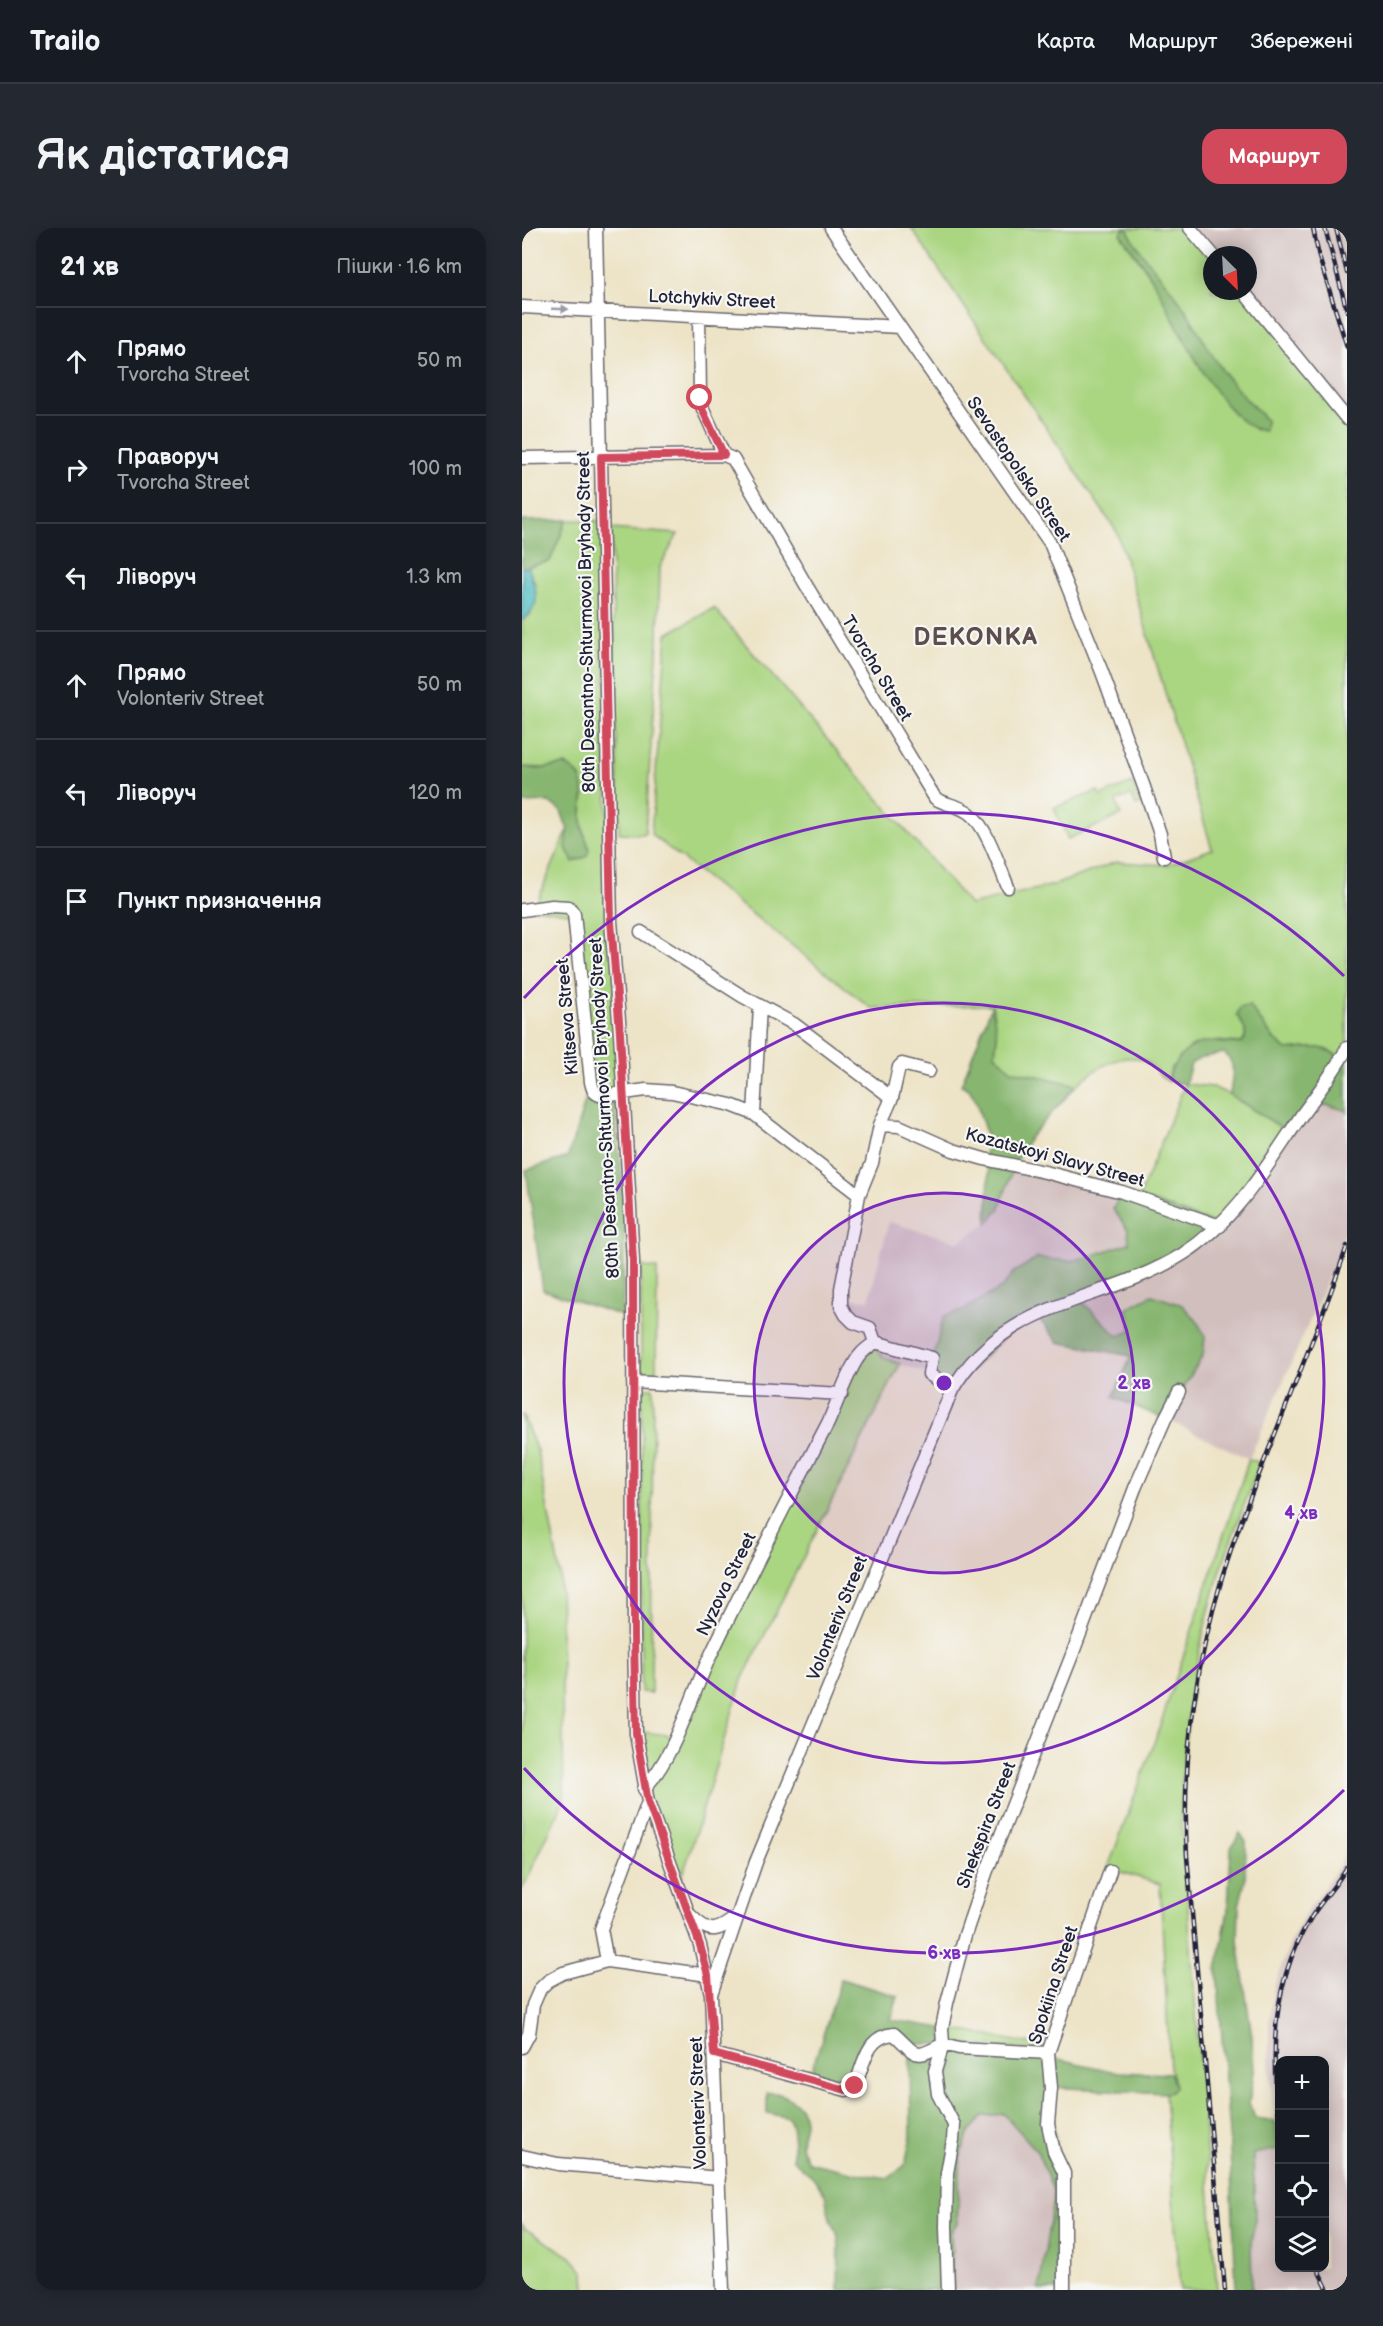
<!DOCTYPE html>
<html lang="uk">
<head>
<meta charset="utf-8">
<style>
  :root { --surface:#171b24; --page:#242831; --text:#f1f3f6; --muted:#9ea1a6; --line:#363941; --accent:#d1495b }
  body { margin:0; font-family:"Balsamiq Sans",sans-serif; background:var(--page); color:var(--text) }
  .controls { position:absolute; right:18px; bottom:18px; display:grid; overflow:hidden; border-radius:12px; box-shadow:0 3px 15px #0003 }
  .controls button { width:54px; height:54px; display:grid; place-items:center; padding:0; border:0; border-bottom:2px solid var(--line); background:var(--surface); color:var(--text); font:30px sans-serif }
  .compass { position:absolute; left:681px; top:18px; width:54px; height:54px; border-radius:50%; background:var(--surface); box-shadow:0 3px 15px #0003; rotate:156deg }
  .stop { position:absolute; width:18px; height:18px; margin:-14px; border:4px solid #d1495b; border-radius:50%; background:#fff }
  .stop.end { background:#d1495b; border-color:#fff; box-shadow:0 2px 6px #0008 }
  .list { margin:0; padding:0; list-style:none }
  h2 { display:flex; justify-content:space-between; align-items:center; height:78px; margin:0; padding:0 24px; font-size:26px }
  h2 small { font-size:20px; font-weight:400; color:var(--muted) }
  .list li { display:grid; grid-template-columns:39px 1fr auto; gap:18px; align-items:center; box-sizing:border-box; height:108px; padding:0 24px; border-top:2px solid var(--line) }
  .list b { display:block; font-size:22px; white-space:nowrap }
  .list p { margin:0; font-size:20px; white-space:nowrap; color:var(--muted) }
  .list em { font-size:20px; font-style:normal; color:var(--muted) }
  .icon { flex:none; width:33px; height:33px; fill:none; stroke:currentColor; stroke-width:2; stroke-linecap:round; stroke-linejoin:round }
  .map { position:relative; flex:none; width:825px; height:2062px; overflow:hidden; border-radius:18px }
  header { display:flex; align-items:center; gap:36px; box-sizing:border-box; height:84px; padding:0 30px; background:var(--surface); border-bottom:2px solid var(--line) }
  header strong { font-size:28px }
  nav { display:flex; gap:33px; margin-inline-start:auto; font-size:21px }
  .intro { display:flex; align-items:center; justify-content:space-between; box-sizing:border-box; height:144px; padding:0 36px }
  h1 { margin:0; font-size:42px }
  .button { padding:15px 27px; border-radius:18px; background:var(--accent); color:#fff; font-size:21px; font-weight:700 }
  main { display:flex; gap:36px; padding:0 36px }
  aside { flex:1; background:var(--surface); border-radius:18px; box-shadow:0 3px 15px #0003 }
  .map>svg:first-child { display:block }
</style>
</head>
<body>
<header>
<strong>Trailo</strong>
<nav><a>Карта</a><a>Маршрут</a><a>Збережені</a></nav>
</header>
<div class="intro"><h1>Як дістатися</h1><a class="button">Маршрут</a></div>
<main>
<aside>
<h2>21 хв<small>Пішки · 1.6 km</small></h2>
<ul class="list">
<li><svg class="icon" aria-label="ahead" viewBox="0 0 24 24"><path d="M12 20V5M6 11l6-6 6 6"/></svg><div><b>Прямо</b><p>Tvorcha Street</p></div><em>50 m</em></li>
<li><svg class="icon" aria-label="right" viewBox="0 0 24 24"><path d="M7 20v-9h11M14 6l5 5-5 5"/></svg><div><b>Праворуч</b><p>Tvorcha Street</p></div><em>100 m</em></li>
<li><svg class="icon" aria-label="left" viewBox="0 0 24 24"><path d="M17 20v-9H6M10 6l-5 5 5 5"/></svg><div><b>Ліворуч</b></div><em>1.3 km</em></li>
<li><svg class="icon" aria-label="ahead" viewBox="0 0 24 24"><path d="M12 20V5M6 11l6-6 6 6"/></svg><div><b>Прямо</b><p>Volonteriv Street</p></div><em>50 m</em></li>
<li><svg class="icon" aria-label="left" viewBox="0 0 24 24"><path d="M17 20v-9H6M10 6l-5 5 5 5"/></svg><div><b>Ліворуч</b></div><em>120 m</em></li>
<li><svg class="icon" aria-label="arrive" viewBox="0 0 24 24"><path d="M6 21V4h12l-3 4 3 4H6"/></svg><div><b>Пункт призначення</b></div></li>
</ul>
</aside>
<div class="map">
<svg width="825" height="2062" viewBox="0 0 825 2062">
  <rect width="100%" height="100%" fill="#f6f6f2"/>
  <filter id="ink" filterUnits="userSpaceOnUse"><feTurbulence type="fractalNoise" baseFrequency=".0167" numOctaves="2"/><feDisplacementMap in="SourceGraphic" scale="12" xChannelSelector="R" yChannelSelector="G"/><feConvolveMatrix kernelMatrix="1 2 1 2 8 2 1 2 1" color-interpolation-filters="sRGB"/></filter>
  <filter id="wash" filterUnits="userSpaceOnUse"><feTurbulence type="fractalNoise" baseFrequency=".008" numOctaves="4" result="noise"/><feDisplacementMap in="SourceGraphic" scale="24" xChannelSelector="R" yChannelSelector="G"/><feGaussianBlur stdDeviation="1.35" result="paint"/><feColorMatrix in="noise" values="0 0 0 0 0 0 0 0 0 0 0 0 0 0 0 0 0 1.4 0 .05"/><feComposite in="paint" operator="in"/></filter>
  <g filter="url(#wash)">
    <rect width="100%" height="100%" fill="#ede3c6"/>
    <path fill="#d1bfbe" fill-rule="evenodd" d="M669 0H825V192L726 63V27H691Z
      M804 877 823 882 825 885V996L814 1033 727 1231 643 1191 662 1158 610 1104 595 1108 555 1070 791 878Z
      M492 937 600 964 591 981 606 1002 608 1015 569 1028 548 1033 514 1030 492 1044 481 1059 440 1083 422 1088 407 1146 360 1130 355 1124 353 1114 318 1070 347 1072 367 994 437 1014 465 995 477 982Z
      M825 1618V2062H730L729 2012 733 1995 731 1926 756 1921 747 1835V1797L752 1758 770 1710 785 1683 818 1637ZM758 1832H802V2040H758Z
      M482 1886 515 1923 532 1965 517 2062H431L429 2004 435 1995 439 1925 448 1903 461 1888Z"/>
    <path fill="#aad581" stroke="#667c5e" stroke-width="1.5" d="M389 0H605L599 7 633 55 658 105 689 156 711 184 734 202 744 192C728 175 711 159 698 139 683 118 672 93 657 72 639 47 617 27 605 0H668L690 27V63H721L825 191V820L819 830C798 815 789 820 765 822L751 810 728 778 715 787C721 797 728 805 720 815L693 813 649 839 646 853C637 849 636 843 629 837 606 818 572 841 555 857L489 842 473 826 475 808 470 777 349 780 129 606 145 406 192 380 448 677 532 657 594 634 645 637 690 621 595 304Z
      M45 292 81 293 86 608 102 865 75 866 52 686 12 680 46 602 66 616C59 600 59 586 62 568L29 540 0 539V393L9 386 14 357 6 339 28 333Z
      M89 301 156 306 138 339 136 411 123 606 97 605Z
      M610 555 619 576 614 578 609 567 594 573 599 587 546 611 532 580 576 563 578 568Z
      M663 856 691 859 708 867 768 905 698 998 617 969Z
      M119 1038 135 1041 134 1151H123L119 1145Z
      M353 1114C356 1130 364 1131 378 1136L220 1452 157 1660 126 1574 127 1547 121 1504 154 1508 330 1141Z
      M122 1160H131L129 1465 119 1464 120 1163Z
      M0 1186 15 1223 38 1347 42 1572 0 1662Z
      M727 1231 738 1235C720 1284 700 1332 687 1382 669 1450 660 1520 659 1590L695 2062H658L643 1865 649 1864 653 1858 648 1841 638 1656 586 1640 635 1507Z
      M423 1800 526 1819 525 1823 423 1814Z
      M0 1995 2 2000 49 2029 62 2044 63 2062H0Z"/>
    <path fill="#87b66f" stroke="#546c55" stroke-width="1.5" d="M605 0C617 27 639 47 657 72 672 93 683 118 698 139 711 159 728 175 744 192L743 203C701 201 652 90 633 56 624 38 610 23 599 6L601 2Z
      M45 292 28 333 0 340V293Z
      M43 537C71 549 58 572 60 595 60 605 66 613 67 623L64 629 51 634 44 620 46 602 39 583 27 574 0 575V539L16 541Z
      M470 777 475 808 473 826 489 842 555 857 508 909 492 937 477 982 465 995 467 944 462 931 465 915 463 902 453 871 447 861 439 857Z
      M728 778 751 810 765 822C790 820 797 815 819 830L825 820V885L823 882 805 877 790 878 768 905 708 867C709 852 716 836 702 825L678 830 669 836 663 856 646 853C649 842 651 837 659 828 680 806 694 817 720 815 728 805 721 797 715 787L718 779Z
      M69 854 81 868 92 874 103 985 100 1088 21 1062 4 942 46 929Z
      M600 964 698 998 660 1027 556 1070 596 1108 610 1103 605 1080 630 1067 660 1077 675 1093 683 1109 681 1127 643 1191 591 1169 609 1128 536 1114 514 1087 488 1103 430 1162 407 1146 422 1088 440 1083 481 1059 492 1044 515 1030 548 1033 569 1028 607 1015 606 1002 591 981Z
      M718 1605 724 1614 723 1653 717 1678 716 1713 730 1809 732 1844 727 1875 733 1890 753 1893 756 1921 731 1926 733 1995 729 2012 730 2062H714L708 1920 695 1742 706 1682 709 1620Z
      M319 1751 376 1768 369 1792 420 1800 421 1816H392L375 1805 362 1802C336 1816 337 1834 330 1861L287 1851Z
      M423 1820 523 1828 594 1844 649 1846 653 1859 649 1864 643 1865 526 1859 538 1945V2062H517L532 1965 515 1923 482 1886 461 1888 448 1903 439 1925 435 1995 429 2004 431 2062H316L317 2017 315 2005 307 1987 303 1966 291 1949 271 1932C270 1914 274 1907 267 1890L245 1885V1865C260 1863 282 1875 283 1893 283 1900 279 1908 279 1916 279 1922 284 1928 286 1934L338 1946 367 1950 383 1937 389 1908 388 1830 404 1827Z"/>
    <path fill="#4dbbc3" stroke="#386e7f" stroke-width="1.5" d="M6 339C13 362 23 375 0 393V340Z"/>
  </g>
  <g filter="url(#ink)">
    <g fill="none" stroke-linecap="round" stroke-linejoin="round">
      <g stroke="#69666c" stroke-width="15">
        <path id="minor" d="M74 0 89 693 98 805 111 1033 112 1409 114 1506 126 1574 178 1717 189 1766
          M309 0 528 315 580 444 622 559 638 606 642 629
          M668 0 691 27
          M721 63 825 191
          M0 79 378 99
          M177 89 178 170 181 181 202 227
          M0 230 202 227 211 231 284 357 413 570C423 577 437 577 447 585 465 598 477 638 486 659
          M0 682 30 678 47 679 52 686 69 854C71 863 72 866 81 868L124 862 150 864 209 877 232 886 337 967
          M119 704 220 768 272 796 370 870
          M407 843 380 836 377 839 370 870 358 897 350 935 337 967 319 1061V1078L324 1087 331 1094 348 1100 353 1114 410 1130 407 1146 430 1162
          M232 886 238 778
          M358 897 377 898 431 922 462 931 523 944 600 964 698 998
          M111 1154 320 1166
          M122 1561C153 1527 166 1477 185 1435 223 1354 264 1275 306 1195 314 1178 328 1137 339 1126 343 1121 349 1118 353 1114
          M168 1687C187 1706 194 1705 214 1689
          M85 1733 79 1701 126 1574
          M0 1819 7 1806 11 1777 18 1761 26 1753 41 1745 85 1733 186 1747
          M192 1826 324 1862 333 1858C342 1836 344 1808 372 1806 396 1827 390 1833 421 1816L437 1820 526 1825
          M0 1928 36 1936 197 1950
          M201 2062 189 1766 234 1634 430 1162C483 1070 582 1076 661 1026 713 993 745 938 779 888 795 866 812 844 825 820
          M426 2062 424 1999 425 1945 431 1912 432 1897 416 1866 413 1843 421 1816 420 1800 425 1775 443 1707 464 1645 550 1427 613 1260 643 1191 657 1164
          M542 2062V1945L532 1924 526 1896 529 1860 526 1825 588 1643"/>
      </g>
      <use href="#minor" stroke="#fff" stroke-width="12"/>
      <g stroke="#22223b" stroke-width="4.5">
        <path id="rail" d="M791 0 797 29 825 119
          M803 0 825 83
          M814 0 825 45
          M758 1894C747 1823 751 1750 790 1688 801 1671 815 1656 825 1639
          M795 2040 806 2062
          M703 2062 665 1628C659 1523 676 1419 710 1319 745 1218 791 1120 825 1018"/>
      </g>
      <use href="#rail" stroke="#f6f6f2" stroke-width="2" stroke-dasharray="7" stroke-linecap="butt"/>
    </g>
    <defs><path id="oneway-solid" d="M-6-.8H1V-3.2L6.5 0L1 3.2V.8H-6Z" transform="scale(1.5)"/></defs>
    <use fill="#9c9ca7" href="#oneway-solid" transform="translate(38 81) rotate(2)"/>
  </g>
  <g fill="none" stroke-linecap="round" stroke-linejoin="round" filter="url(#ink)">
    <path stroke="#d1495b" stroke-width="8" d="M178 170 180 181 202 227 79 229 89 693 98 805 111 1033 112 1409 114 1506 126 1574 178 1717 186 1747 192 1826 324 1862 333 1858"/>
  </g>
  <circle cx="422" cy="1155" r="190" fill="#7b2cbf" fill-opacity=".12"/>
  <g fill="none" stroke="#7b2cbf" stroke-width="3">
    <circle cx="422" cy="1155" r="190"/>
    <circle cx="422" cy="1155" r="380"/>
    <path d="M822 1562A570 570 0 0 1 2 1540M2 770A570 570 0 0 1 822 748"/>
  </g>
  <g text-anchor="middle" stroke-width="4.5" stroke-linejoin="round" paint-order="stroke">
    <g font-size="18" fill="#22223b" stroke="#f6f6f2">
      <text transform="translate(190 71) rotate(3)" y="6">Lotchykiv Street</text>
      <text transform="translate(497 241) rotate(56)" y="6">Sevastopolska Street</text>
      <text transform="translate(64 394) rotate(-91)" y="6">80th Desantno-Shturmovoi Bryhady Street</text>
      <text transform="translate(355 440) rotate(59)" y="6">Tvorcha Street</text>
      <text transform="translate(45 789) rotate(-95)" y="6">Kiltseva Street</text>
      <text transform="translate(82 880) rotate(-93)" y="6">80th Desantno-Shturmovoi Bryhady Street</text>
      <text transform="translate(533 929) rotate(15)" y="6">Kozatskoyi Slavy Street</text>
      <text transform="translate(204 1356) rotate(-64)" y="6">Nyzova Street</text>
      <text transform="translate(315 1390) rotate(-68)" y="6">Volonteriv Street</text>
      <text transform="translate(464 1597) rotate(-69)" y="6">Shekspira Street</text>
      <text transform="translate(531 1757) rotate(-72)" y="6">Spokiina Street</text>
      <text transform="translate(176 1875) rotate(-92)" y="6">Volonteriv Street</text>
    </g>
    <g font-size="24" font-weight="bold" letter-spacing="1.5" fill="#5d4e4d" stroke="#f6f6f2">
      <text x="454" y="417">DEKONKA</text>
    </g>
  </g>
  <circle cx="422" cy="1155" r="9" fill="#7b2cbf" stroke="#f6f6f2" stroke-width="3"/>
  <g font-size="18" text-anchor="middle" font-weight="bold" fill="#7b2cbf" stroke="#f6f6f2" stroke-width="4.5" stroke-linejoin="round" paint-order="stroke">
    <text x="612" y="1161">2 хв</text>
    <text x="779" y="1291">4 хв</text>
    <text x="422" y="1731">6 хв</text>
  </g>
</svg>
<div class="controls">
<button>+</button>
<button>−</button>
<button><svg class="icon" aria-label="locate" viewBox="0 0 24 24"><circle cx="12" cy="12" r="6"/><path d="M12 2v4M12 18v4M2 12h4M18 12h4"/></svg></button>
<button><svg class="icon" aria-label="layers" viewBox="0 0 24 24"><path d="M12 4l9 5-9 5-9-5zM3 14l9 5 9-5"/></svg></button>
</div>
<svg class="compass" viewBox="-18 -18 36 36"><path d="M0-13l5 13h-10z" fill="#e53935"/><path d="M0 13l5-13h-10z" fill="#9ea1a6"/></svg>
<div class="stop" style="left:178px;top:170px"></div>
<div class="stop end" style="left:333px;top:1858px"></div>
</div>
</main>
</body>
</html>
